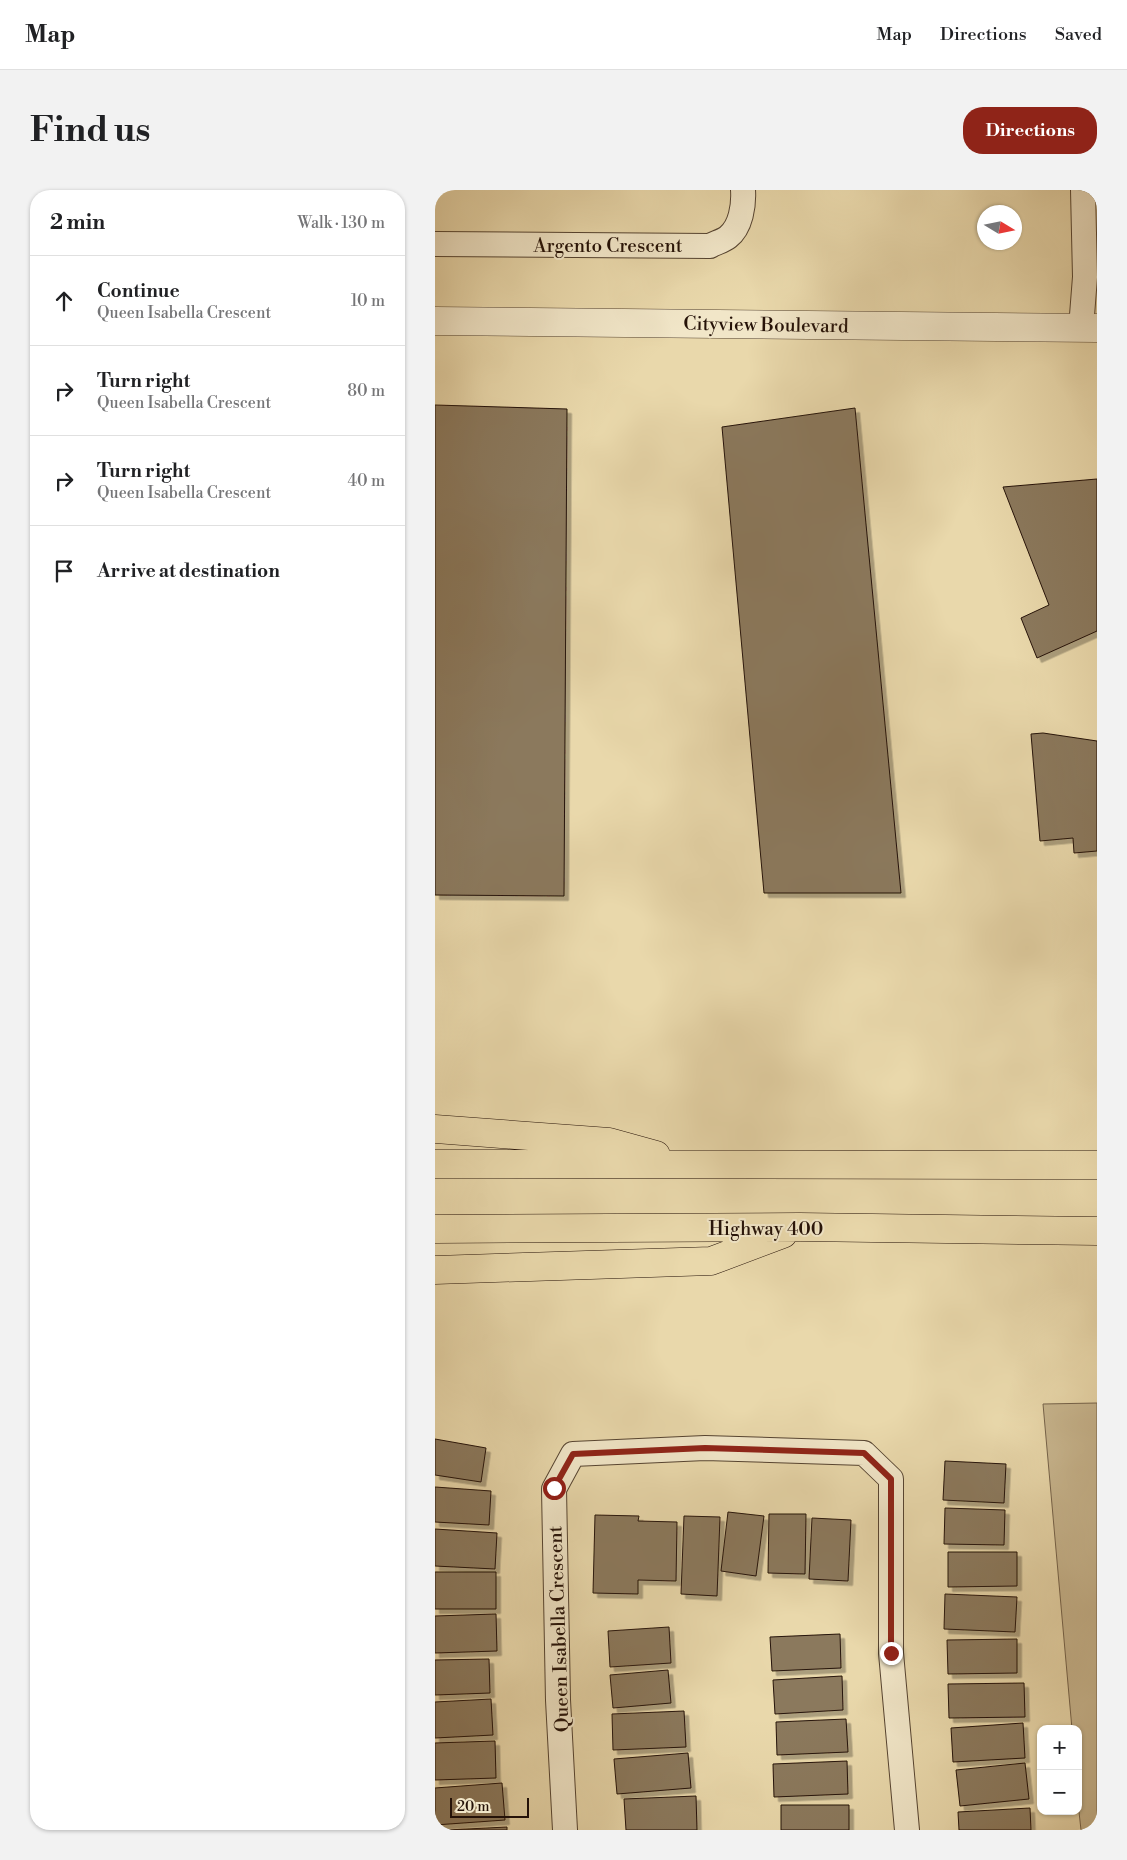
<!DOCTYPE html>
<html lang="en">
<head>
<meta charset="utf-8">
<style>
  :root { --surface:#fff; --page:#f2f2f2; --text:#202124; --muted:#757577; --line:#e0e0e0; --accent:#8f2418 }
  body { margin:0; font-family:"Libre Bodoni",serif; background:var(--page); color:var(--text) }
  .controls { position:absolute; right:15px; bottom:15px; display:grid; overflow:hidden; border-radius:10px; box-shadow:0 1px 4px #0004 }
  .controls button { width:45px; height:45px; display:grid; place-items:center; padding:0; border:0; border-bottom:1px solid var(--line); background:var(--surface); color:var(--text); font:25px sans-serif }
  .compass { position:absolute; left:542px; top:15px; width:45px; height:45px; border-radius:50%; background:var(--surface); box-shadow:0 1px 4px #0004; rotate:100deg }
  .scale { position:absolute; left:15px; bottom:12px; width:79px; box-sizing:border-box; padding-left:5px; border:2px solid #251208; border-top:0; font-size:14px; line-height:18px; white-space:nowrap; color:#251208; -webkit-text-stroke:4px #f1e6c8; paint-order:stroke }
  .stop { position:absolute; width:15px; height:15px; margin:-11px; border:4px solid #8f2418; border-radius:50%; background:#fff }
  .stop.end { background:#8f2418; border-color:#fff; box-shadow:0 1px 5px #0008 }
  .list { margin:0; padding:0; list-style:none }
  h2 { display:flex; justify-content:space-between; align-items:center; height:65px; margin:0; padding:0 20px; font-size:21px }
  h2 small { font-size:16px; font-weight:400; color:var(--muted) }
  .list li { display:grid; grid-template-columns:32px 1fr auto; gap:15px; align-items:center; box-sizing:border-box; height:90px; padding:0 20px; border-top:1px solid var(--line) }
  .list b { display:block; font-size:19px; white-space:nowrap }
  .list p { margin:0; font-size:16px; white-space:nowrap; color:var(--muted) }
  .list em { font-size:16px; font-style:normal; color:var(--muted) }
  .icon { flex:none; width:28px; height:28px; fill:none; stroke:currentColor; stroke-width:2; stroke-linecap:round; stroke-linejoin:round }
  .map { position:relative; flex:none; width:662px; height:1640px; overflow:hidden; border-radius:20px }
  header { display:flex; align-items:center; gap:30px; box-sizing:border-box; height:70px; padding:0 25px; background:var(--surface); border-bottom:1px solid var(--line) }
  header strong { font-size:24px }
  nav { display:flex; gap:28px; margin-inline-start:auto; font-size:18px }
  .intro { display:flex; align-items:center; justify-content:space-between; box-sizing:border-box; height:120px; padding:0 30px }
  h1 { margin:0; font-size:35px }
  .button { padding:12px 22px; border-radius:20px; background:var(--accent); color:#fff; font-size:18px; font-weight:700 }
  main { display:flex; gap:30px; padding:0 30px }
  aside { flex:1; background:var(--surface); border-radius:20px; box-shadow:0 1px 4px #0004 }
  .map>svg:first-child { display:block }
</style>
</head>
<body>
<header>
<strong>Map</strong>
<nav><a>Map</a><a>Directions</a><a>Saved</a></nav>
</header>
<div class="intro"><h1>Find us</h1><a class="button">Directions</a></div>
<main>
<aside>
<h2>2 min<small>Walk · 130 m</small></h2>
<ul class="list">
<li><svg class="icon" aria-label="ahead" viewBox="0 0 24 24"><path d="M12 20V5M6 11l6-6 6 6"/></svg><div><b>Continue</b><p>Queen Isabella Crescent</p></div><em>10 m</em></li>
<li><svg class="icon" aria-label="right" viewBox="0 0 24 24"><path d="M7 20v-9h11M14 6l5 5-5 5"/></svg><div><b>Turn right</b><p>Queen Isabella Crescent</p></div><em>80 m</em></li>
<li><svg class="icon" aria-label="right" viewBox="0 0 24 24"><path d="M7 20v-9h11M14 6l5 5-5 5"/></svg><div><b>Turn right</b><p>Queen Isabella Crescent</p></div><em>40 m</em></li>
<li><svg class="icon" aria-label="arrive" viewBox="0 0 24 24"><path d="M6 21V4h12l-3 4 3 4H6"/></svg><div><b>Arrive at destination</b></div></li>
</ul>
</aside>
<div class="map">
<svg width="662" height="1640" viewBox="0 0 662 1640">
  <defs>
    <filter id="shadow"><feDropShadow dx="4.5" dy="4.5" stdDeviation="0" flood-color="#0004"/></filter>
  </defs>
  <rect width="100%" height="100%" fill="#e9d8ab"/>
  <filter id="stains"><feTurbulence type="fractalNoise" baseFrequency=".004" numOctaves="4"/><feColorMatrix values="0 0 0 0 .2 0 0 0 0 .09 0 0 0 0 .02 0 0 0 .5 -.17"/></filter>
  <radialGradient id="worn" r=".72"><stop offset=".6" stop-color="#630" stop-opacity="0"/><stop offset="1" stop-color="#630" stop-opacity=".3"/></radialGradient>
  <path fill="#c8b68f" stroke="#76644c" d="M662 1213V1640H646L643 1613V1539H637L608 1214Z"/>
  <path fill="#8b795d" stroke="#251208" filter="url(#shadow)" d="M0 215 132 219 129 706 0 705Z
    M420 218 466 703H329L287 237Z
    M662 289V441L602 468 586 428 614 415 568 297Z
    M608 543 662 551V661L639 663 638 648 605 651 596 544Z
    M0 1249 51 1258 46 1292 0 1285Z
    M510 1271 571 1274 569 1313 508 1310Z
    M0 1297 56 1301 54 1335 0 1332Z
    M510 1318 570 1320 569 1355 509 1354Z
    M293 1322 329 1326 321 1386 286 1381Z
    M334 1324H371L370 1384 333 1383Z
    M160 1325 204 1326 203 1331 242 1332 241 1391 203 1390V1404L158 1403Z
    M249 1326 285 1327 282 1406 246 1404Z
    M377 1328 416 1330 413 1391 374 1389Z
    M0 1339 62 1343 60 1379 0 1376Z
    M513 1362H582V1396L513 1397Z
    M0 1382H61V1419H0Z
    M510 1404 582 1407 580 1442 509 1439Z
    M61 1424 62 1461 0 1463V1426Z
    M234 1437 236 1473 175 1477 173 1441Z
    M405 1444 406 1478 337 1481 335 1447Z
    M582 1449V1483L513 1484 512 1450Z
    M54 1469 55 1503 0 1505V1470Z
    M233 1480 236 1513 178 1518 175 1485Z
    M407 1486 408 1520 340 1524 338 1490Z
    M589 1493 590 1527 514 1528 513 1494Z
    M56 1509 58 1545 0 1548V1512Z
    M249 1521 251 1557 178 1560 177 1524Z
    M411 1529 413 1562 342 1565 341 1532Z
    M588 1533 590 1568 518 1572 516 1538Z
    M60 1551 61 1588 0 1590V1553Z
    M253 1563 256 1598 182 1604 179 1569Z
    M412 1571 413 1604 339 1607 338 1574Z
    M590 1573 594 1609 525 1616 521 1580Z
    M67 1593 70 1630 0 1635V1598Z
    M261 1606 262 1640H191L189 1609Z
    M346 1615H414V1640H346Z
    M595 1618 596 1640H524L523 1622Z
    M72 1637V1640H12Z"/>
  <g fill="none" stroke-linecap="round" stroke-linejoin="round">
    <g stroke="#564431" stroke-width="26">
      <path id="minor" d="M0 54 275 56C280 53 288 51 293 47 306 37 309 15 308 0
        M646 138 650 87 648 0
        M130 1640 123 1510 119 1299 138 1264 270 1258 429 1263 456 1289V1463L472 1640"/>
    </g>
    <g stroke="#564431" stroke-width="29">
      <path id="tertiary" d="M0 131 662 138"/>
    </g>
    <g stroke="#251208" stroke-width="29">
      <path id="motorway" d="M0 939 174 952 221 965
        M0 974 662 975
        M0 1039 365 1037 662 1041
        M0 1080 276 1071 348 1044"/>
    </g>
    <use href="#minor" stroke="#f1e6c8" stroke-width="24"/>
    <use href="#tertiary" stroke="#f1e6c8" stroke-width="28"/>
    <use href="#motorway" stroke="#e9d8ab" stroke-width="28"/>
  </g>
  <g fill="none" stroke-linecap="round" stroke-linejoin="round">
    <path stroke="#8f2418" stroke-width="6" d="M119 1298 138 1264 270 1258 429 1263 456 1289V1463"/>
  </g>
  <g text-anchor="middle" stroke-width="4" stroke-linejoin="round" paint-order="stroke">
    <g font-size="19" fill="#251208" stroke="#f1e6c8">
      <text x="173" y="62">Argento Crescent</text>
      <text transform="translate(331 134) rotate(1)" y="7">Cityview Boulevard</text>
      <text x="331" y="1045">Highway 400</text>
      <text transform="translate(123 1439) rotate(-92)" y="7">Queen Isabella Crescent</text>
    </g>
  </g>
  <rect width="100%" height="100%" filter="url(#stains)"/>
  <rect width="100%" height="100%" fill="url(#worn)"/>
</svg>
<div class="controls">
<button>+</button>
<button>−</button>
</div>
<svg class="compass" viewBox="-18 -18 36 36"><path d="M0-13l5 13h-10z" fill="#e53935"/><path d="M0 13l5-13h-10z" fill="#757577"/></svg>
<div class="scale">20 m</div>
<div class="stop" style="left:119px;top:1298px"></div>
<div class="stop end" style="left:456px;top:1463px"></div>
</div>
</main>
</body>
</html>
